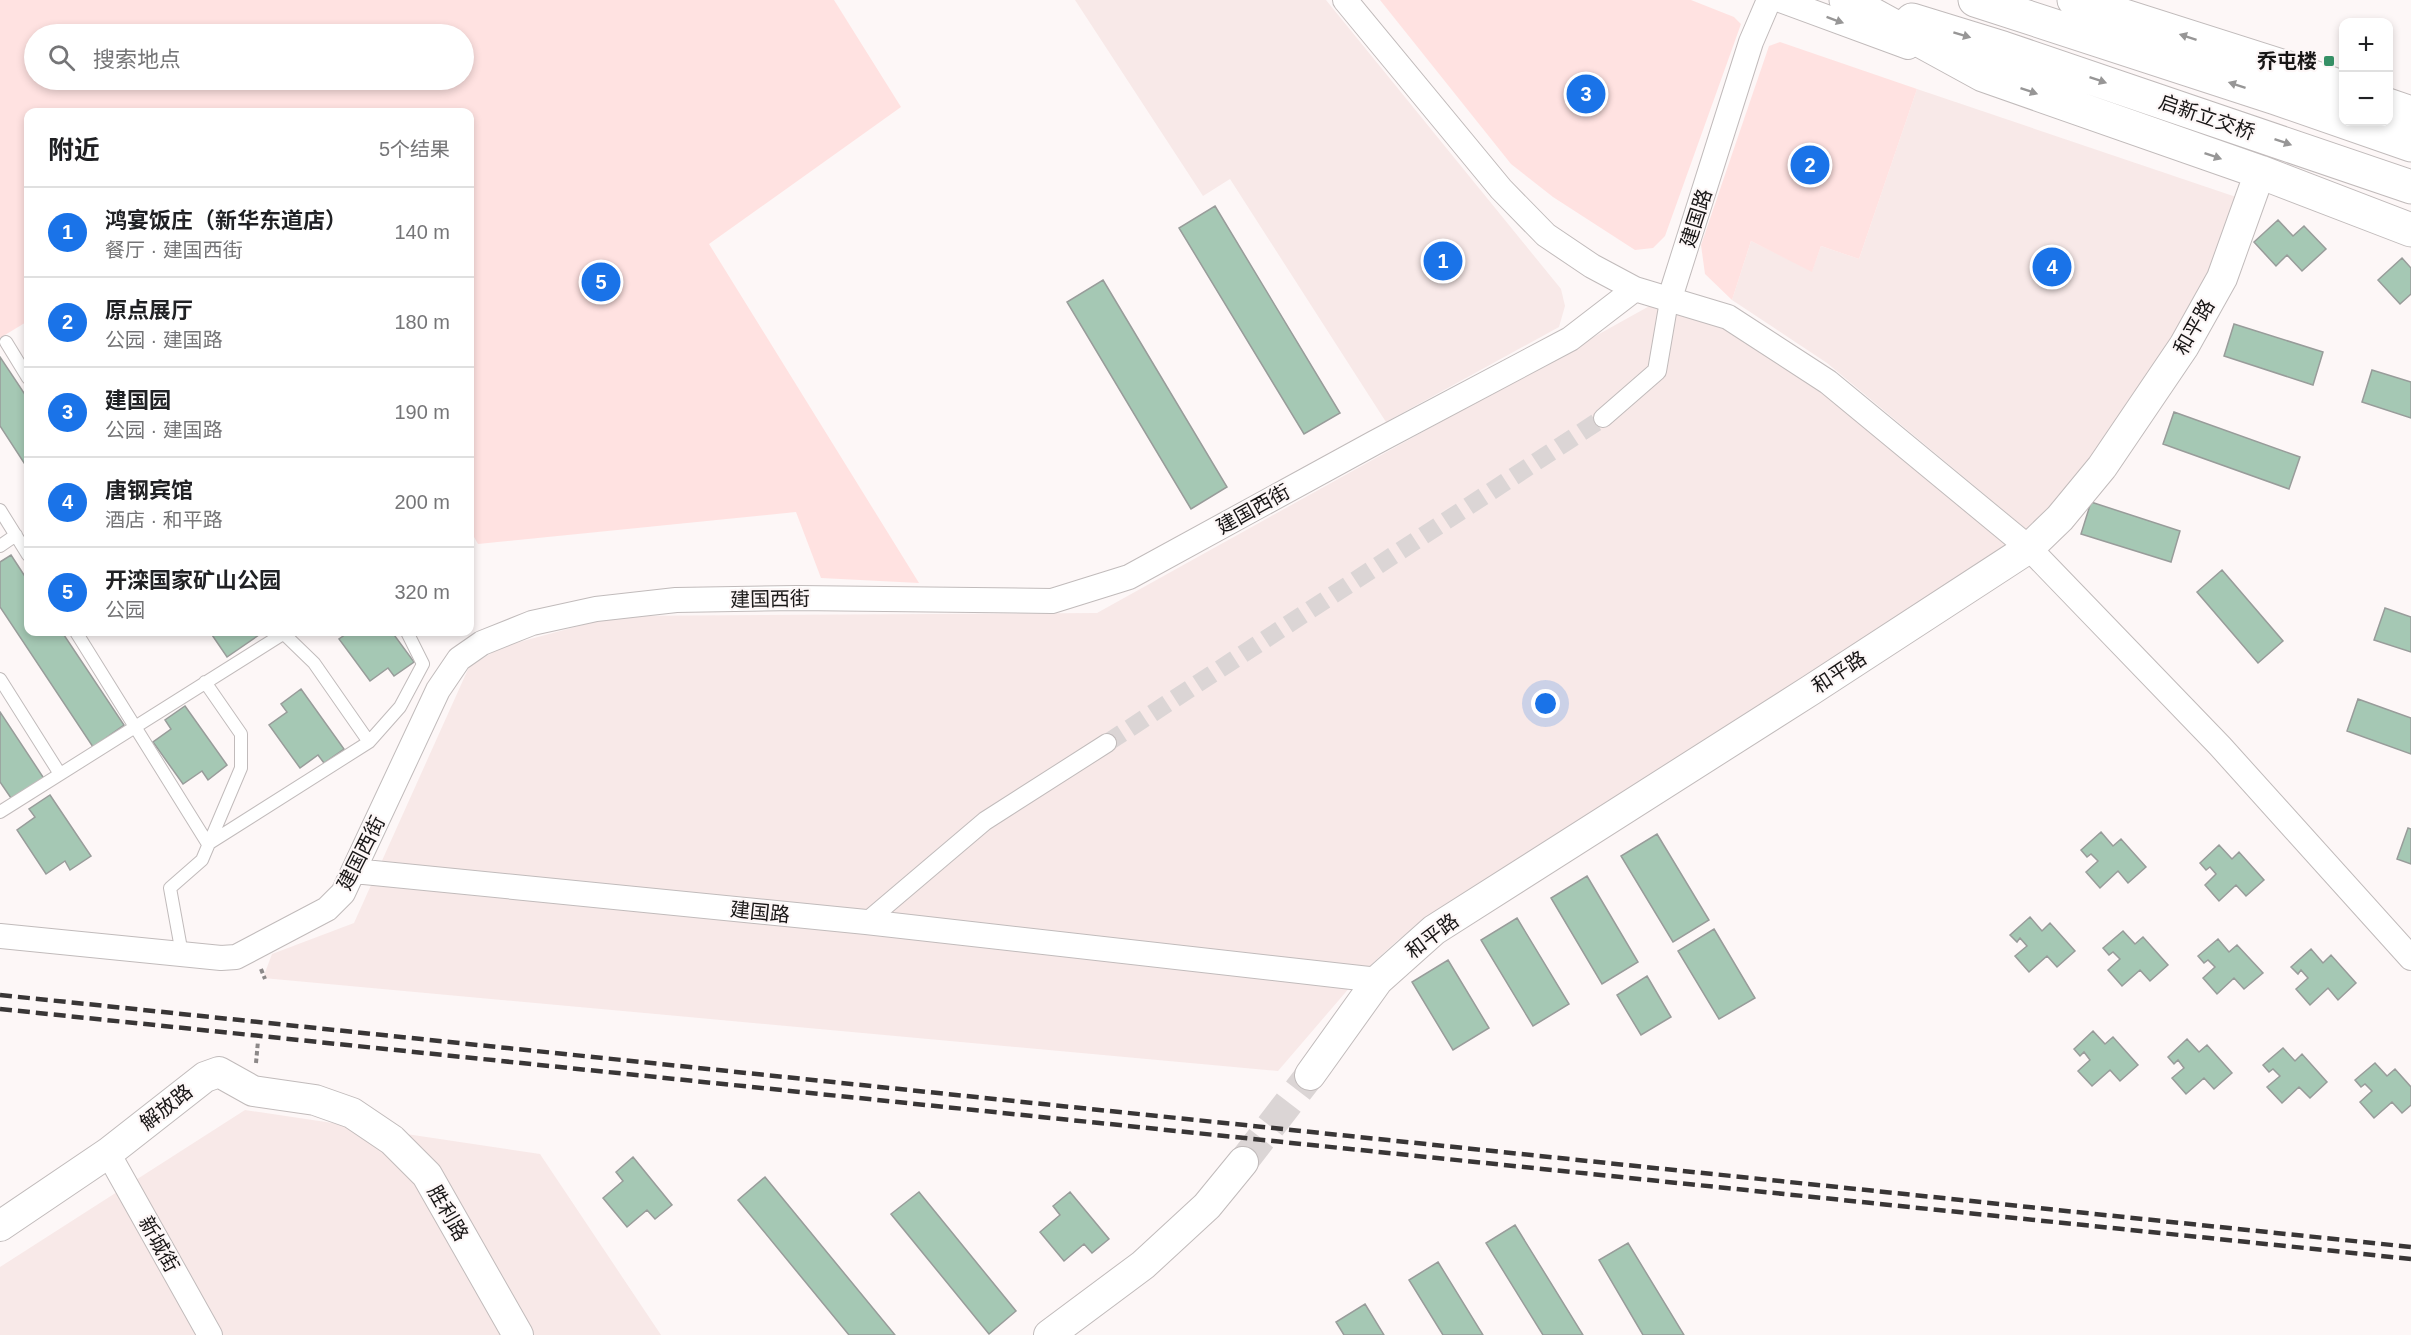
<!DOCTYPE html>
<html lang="zh">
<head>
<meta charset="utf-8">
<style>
  :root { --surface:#fff; --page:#f2f2f2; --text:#202124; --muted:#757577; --line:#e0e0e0; --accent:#1a73e8 }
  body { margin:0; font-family:Arial,"Noto Sans SC",sans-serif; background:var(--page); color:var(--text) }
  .controls { position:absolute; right:18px; top:18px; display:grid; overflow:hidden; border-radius:12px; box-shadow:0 3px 9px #0003 }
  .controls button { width:54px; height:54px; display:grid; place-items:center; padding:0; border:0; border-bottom:2px solid var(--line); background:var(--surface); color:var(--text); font:30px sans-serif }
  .you { position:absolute; left:1546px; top:704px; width:21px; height:21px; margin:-15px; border:4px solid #fff; border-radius:50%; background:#1a73e8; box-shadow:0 0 0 9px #1a73e833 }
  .badge { display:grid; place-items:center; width:39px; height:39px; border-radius:50%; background:var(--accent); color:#fff; font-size:20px; font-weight:700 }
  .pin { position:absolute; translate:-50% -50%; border:3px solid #fff; box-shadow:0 2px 6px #0006 }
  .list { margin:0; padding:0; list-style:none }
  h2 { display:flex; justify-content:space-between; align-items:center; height:78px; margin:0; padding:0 24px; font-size:26px }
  h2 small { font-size:20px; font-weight:400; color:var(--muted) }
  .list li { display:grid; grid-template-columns:39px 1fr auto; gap:18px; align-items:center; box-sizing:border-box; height:90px; padding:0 24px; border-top:2px solid var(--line) }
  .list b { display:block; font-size:22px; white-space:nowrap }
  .list p { margin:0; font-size:20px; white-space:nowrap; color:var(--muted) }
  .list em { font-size:20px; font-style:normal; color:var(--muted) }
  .icon { flex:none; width:33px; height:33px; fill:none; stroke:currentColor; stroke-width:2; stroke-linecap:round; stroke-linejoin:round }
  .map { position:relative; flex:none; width:2411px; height:1335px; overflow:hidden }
  .search { position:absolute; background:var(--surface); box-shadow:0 3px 9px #0003; left:24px; top:24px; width:450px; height:66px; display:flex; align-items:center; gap:15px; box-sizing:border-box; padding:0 21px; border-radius:33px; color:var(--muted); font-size:22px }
  .panel { position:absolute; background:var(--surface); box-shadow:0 3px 9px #0003; left:24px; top:108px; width:450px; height:528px; border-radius:12px }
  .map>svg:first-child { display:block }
</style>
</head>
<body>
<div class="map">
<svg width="2411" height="1335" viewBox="0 0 2411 1335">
  <rect width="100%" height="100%" fill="#fdf7f7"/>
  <path fill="#f8e9e8" d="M1075 0H1326L1561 289 1565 306 1559 327 1386 422 1230 179 1203 196Z
    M1917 89 2242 199 2180 345 2032 534 1827 363 1732 300 1751 241 1812 271 1821 246 1859 259Z
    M1653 304 1717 322 1831 396 2011 550 1398 940 1363 972 1278 1071 263 978 272 954 354 923 469 667 501 647 616 616 1097 613Z
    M245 1110 540 1154 661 1335H0V1267Z"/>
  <path fill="#ffe2e1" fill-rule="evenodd" d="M0 0H834L901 107 709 244 919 583 821 578 796 512 478 544 470 530V112H28V321L0 338ZM464 34V80H34V34Z
    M1380 0H1691L1734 17 1741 24 1665 236 1653 248 1635 250 1553 197 1511 164Z
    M1780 42 1917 89 1859 259 1821 246 1812 272 1751 241 1732 300 1705 274 1701 245 1769 46Z"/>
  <path fill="#a5c8b4" stroke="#989c9a" stroke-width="1.5" d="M1215 206 1340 413 1304 434 1179 228Z
    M2278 220 2293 236 2304 226 2326 249 2302 271 2287 255 2276 266 2254 242Z
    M2402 258 2411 268V294L2400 304 2378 280Z
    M1103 280 1227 487 1191 509 1067 302Z
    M2234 324 2323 352 2313 385 2224 356Z
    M0 357 28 399V469L0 426Z
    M2372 370 2411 382V418L2362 402Z
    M2174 412 2300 457 2289 489 2163 444Z
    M2091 502 2180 531 2171 562 2081 534Z
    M11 555 28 581V632H62L124 725 93 747 0 607V562Z
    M2222 570 2283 641 2258 663 2197 592Z
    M2385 608 2411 617V652L2374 640Z
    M210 632H256L259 635 227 657Z
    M349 632H392L414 662 394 676 388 668 370 681 339 639Z
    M301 689 344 749 324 763 318 755 300 768 269 725 287 712 281 704Z
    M2358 699 2411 718V754L2347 731Z
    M185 706 227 765 208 780 202 771 183 784 153 742 171 729 165 720Z
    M0 712 45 780 13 801 0 782Z
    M50 795 91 856 70 870 65 861 46 874 17 830 35 817 29 809Z
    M2408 828 2411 829V864L2397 859Z
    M2101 832 2113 846 2121 839 2146 867 2128 883 2118 871 2100 888 2086 872 2098 861 2091 854 2087 857 2081 850Z
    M1657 834 1709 920 1673 942 1621 856Z
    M2219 845 2232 859 2239 852 2264 880 2246 896 2236 885 2219 901 2205 885 2216 874 2210 867 2206 870 2200 863Z
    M1587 876 1638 962 1602 984 1551 898Z
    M2030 917 2042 931 2050 923 2075 951 2057 967 2047 956 2029 972 2015 956 2027 946 2020 938 2017 942 2010 935Z
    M1517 918 1569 1004 1533 1026 1481 940Z
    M1714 929 1755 998 1719 1019 1678 951Z
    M2123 931 2135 944 2143 937 2168 965 2150 981 2140 970 2122 986 2108 970 2120 959 2113 952 2109 955 2103 948Z
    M2218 939 2229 952 2237 945 2263 973 2244 989 2234 978 2217 994 2203 978 2215 967 2208 960 2204 963 2198 956Z
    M2311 949 2323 963 2331 955 2356 983 2338 1000 2328 988 2310 1005 2296 989 2308 978 2301 970 2298 974 2291 967Z
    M1448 960 1489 1028 1453 1050 1412 982Z
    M1647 976 1671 1017 1641 1035 1617 995Z
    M2093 1031 2105 1044 2113 1037 2138 1065 2120 1081 2110 1070 2092 1086 2078 1071 2090 1060 2084 1052 2080 1056 2074 1049Z
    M2187 1039 2199 1052 2207 1045 2232 1073 2214 1089 2204 1078 2186 1094 2172 1078 2184 1068 2178 1060 2174 1064 2168 1057Z
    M2283 1048 2295 1061 2302 1054 2327 1082 2310 1098 2299 1087 2282 1103 2267 1087 2280 1076 2273 1069 2269 1072 2263 1065Z
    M2375 1063 2387 1076 2395 1069 2411 1087V1105L2402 1113 2392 1102 2374 1118 2360 1102 2372 1091 2365 1084 2361 1087 2355 1080Z
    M633 1157 672 1205 655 1219 647 1210 627 1227 603 1198 623 1181 616 1172Z
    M765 1177 895 1335H849L738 1200Z
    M919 1192 1016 1311 989 1334 891 1214Z
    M1070 1192 1109 1239 1092 1253 1084 1244 1064 1261 1040 1232 1060 1215 1053 1206Z
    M1515 1225 1583 1335H1543L1486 1243Z
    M1628 1243 1684 1335H1643L1599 1260Z
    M1438 1262 1483 1335H1443L1409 1280Z
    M1365 1304 1384 1335H1344L1336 1322Z"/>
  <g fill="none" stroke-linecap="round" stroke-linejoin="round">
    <path stroke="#dbd5d5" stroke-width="18" stroke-dasharray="18 9" stroke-linecap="butt" d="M1107 743 1603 418"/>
    <path stroke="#dbd5d5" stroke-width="30" stroke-dasharray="30 15" stroke-linecap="butt" d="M1243 1162 1310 1075"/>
    <g stroke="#c1bbbb" stroke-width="14">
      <path id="service" d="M6 342 28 378
        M0 510 28 555
        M0 546 16 535
        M76 632 208 844 369 742 400 707 423 664 407 632
        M282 632 314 663 369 742
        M0 679 60 774
        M0 812 286 632
        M182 954 170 888 202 860 241 768V734L205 682"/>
    </g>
    <g stroke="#c1bbbb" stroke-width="20">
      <path id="pedestrian" d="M1603 418 1657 371 1669 301
        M866 922 985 821 1107 743"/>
    </g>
    <g stroke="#c1bbbb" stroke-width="26">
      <path id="minor" d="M1345 0 1501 189 1546 235 1592 266 1635 289 1728 317 1828 382 2029 548 2220 746 2411 958
        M1780 0 1908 47
        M1669 301 1751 42 1769 0
        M354 871 866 922 1378 980
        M0 936 221 958 236 957 327 909 343 893 438 690 459 659 482 643 532 623 596 609 676 600 797 598 1052 601 1129 577 1374 443 1570 339 1635 289
        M108 1153 210 1335"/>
    </g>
    <g stroke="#c1bbbb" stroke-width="32">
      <path id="tertiary" d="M1310 1075 1378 980 1434 930 1811 690 2029 548 2060 518 2102 467 2184 346 2222 278 2260 172
        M0 1226 108 1153 205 1077 219 1072 253 1091 315 1100 352 1113 392 1140 427 1175 518 1335
        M1049 1335 1143 1265 1207 1206 1243 1162"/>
    </g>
    <g stroke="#c1bbbb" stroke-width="35">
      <path id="primary" d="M1846 0 1983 75 2260 172 2411 230
        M1975 0 2276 98 2411 145
        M2074 0 2288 68 2344 88
        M1912 20 2003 48 2411 187
        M2388 105 2411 113"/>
    </g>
    <path stroke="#8c8888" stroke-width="4" stroke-dasharray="4.5 3" stroke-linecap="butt" d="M261 969 265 979
      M256 1063 258 1041"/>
    <use href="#service" stroke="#fff" stroke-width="12"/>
    <use href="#pedestrian" stroke="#fff" stroke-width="18"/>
    <use href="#minor" stroke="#fff" stroke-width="24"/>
    <use href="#tertiary" stroke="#fff" stroke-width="30"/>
    <use href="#primary" stroke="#fff" stroke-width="33"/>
    <path stroke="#393636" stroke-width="4.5" stroke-dasharray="12 6" stroke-linecap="butt" d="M0 995 2411 1247
      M0 1009 2411 1259"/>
  </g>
  <defs><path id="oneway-solid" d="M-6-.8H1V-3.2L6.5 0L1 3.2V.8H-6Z" transform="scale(1.5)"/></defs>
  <g fill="#979696">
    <use href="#oneway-solid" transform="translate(1835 20) rotate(20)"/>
    <use href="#oneway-solid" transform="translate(1962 35) rotate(17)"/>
    <use href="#oneway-solid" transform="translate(2188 37) rotate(-162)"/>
    <use href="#oneway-solid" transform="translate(2098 80) rotate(19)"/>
    <use href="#oneway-solid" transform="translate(2237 85) rotate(-162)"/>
    <use href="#oneway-solid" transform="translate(2029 91) rotate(19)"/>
    <use href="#oneway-solid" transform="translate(2283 142) rotate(19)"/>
    <use href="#oneway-solid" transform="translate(2213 156) rotate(19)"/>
  </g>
  <rect fill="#369066" stroke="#fdf7f7" stroke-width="2" x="2323" y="55" width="12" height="12" rx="3"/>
  <g text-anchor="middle" stroke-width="4.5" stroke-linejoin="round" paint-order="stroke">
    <g font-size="20" font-weight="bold" fill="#181616" stroke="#fdf7f7" text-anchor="end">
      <text x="2317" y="68">乔屯楼</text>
    </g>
    <g font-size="20" fill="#181616" stroke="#fdf7f7">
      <text transform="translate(2207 117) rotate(19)" y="7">启新立交桥</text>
      <text transform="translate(1696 218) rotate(-72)" y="7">建国路</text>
      <text transform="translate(2194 327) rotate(-60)" y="7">和平路</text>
      <text transform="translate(1253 509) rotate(-29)" y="7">建国西街</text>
      <text transform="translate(770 599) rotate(-1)" y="7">建国西街</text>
      <text transform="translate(1839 672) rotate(-33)" y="7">和平路</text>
      <text transform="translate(361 853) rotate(-63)" y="7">建国西街</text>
      <text transform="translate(760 912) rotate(6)" y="7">建国路</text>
      <text transform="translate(1432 936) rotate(-37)" y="7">和平路</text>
      <text transform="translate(166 1107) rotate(-38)" y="7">解放路</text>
      <text transform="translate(448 1213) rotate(60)" y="7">胜利路</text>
      <text transform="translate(159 1244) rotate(61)" y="7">新城街</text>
    </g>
  </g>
</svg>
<div class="controls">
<button>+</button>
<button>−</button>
</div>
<div class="you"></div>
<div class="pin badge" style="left:1443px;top:261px">1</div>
<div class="pin badge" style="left:1810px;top:165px">2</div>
<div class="pin badge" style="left:1586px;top:94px">3</div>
<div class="pin badge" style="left:2052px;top:267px">4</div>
<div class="pin badge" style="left:601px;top:282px">5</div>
<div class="search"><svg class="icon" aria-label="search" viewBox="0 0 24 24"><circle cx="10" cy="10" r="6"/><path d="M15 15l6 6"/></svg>搜索地点</div>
<section class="panel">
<h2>附近<small>5个结果</small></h2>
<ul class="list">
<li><span class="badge">1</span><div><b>鸿宴饭庄（新华东道店）</b><p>餐厅 · 建国西街</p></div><em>140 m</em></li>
<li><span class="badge">2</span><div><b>原点展厅</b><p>公园 · 建国路</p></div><em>180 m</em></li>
<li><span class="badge">3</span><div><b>建国园</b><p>公园 · 建国路</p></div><em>190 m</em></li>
<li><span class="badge">4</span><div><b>唐钢宾馆</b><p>酒店 · 和平路</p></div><em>200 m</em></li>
<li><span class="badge">5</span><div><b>开滦国家矿山公园</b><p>公园</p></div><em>320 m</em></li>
</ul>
</section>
</div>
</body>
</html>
